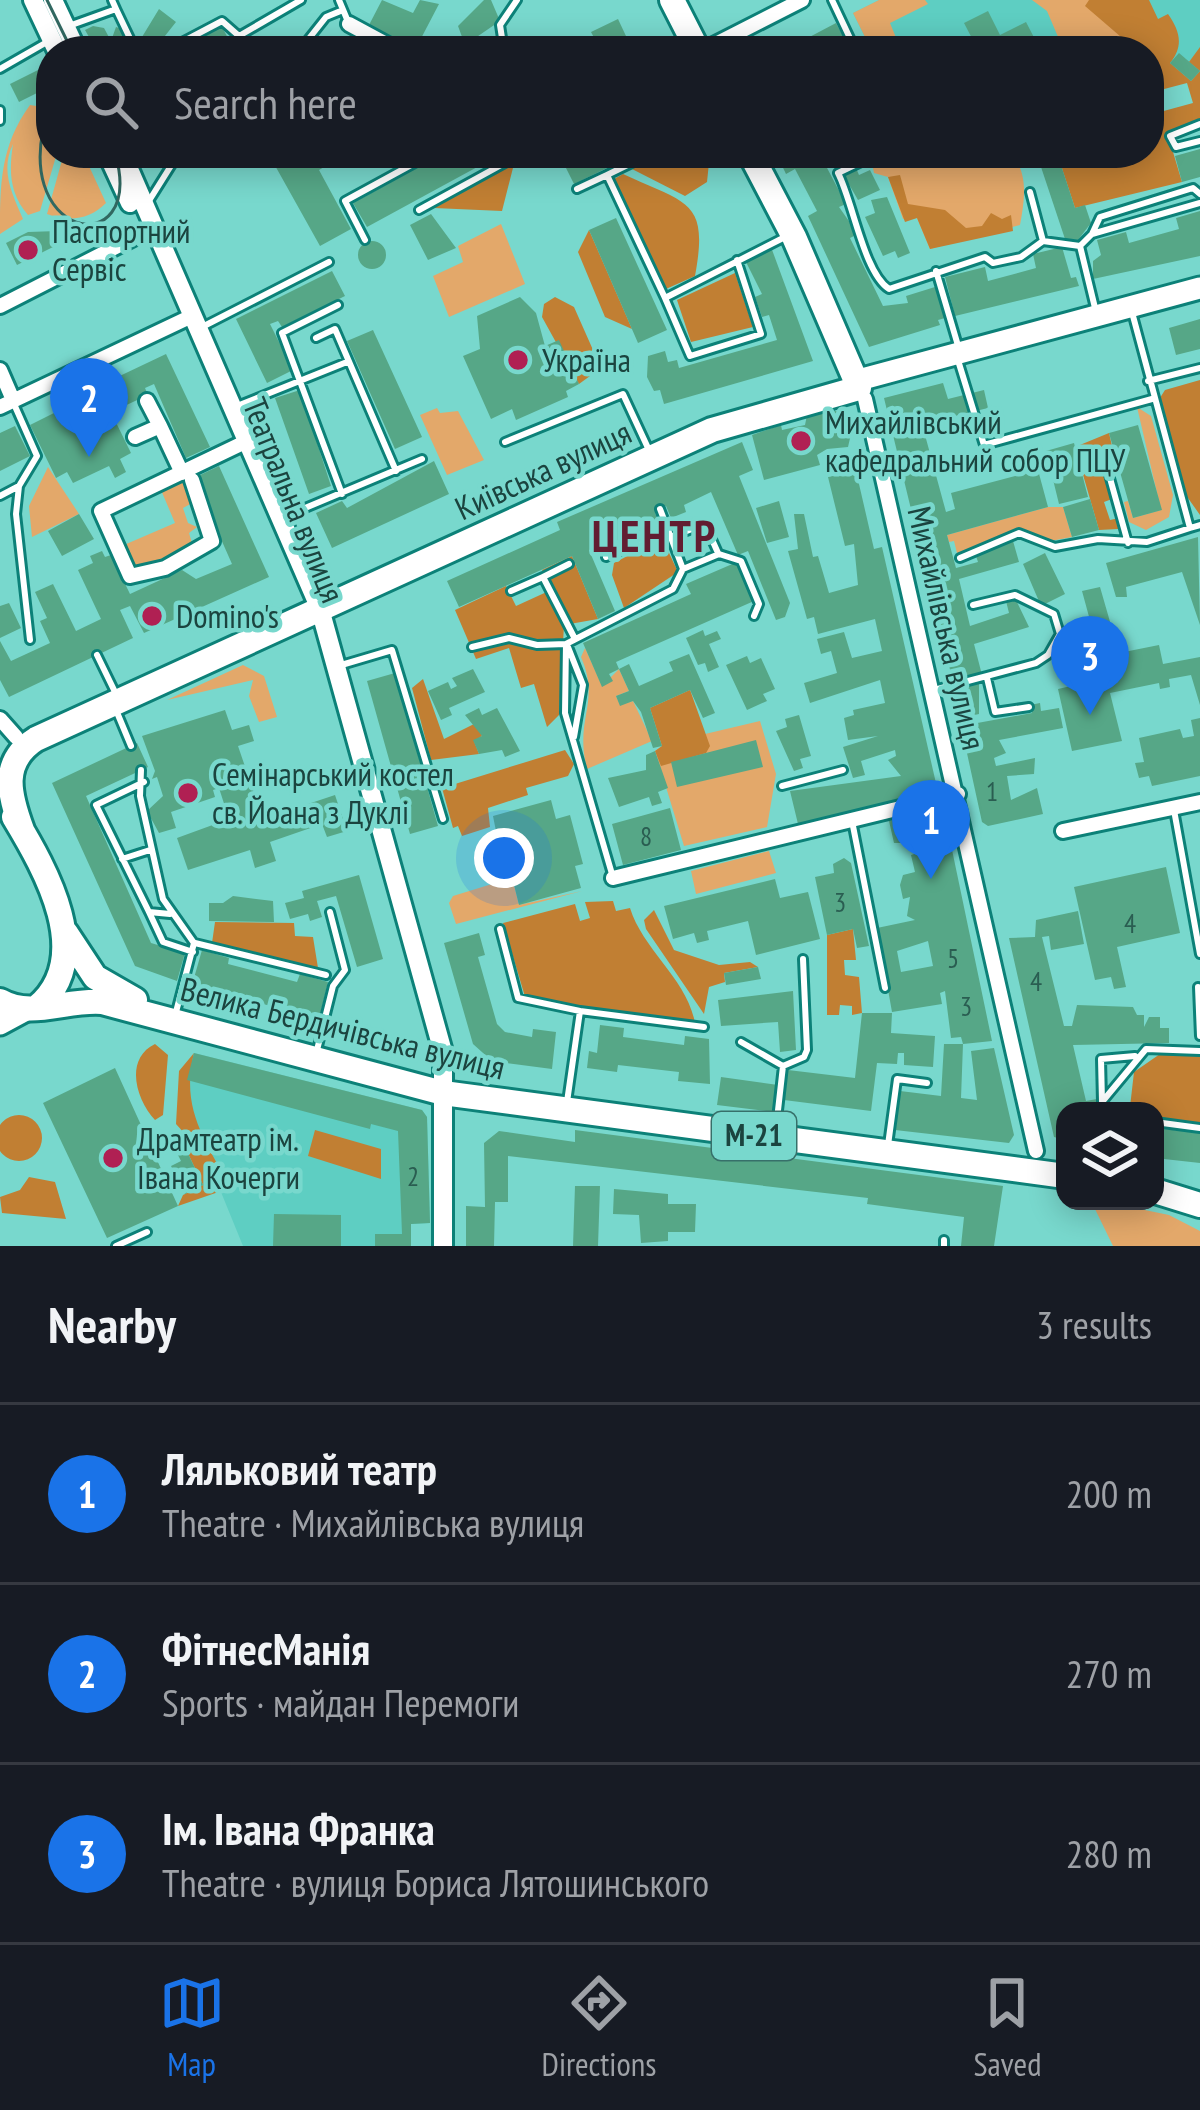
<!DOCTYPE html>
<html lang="en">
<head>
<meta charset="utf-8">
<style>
  :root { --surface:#171b24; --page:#20242c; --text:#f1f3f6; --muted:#9ea1a6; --line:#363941; --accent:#1a73e8 }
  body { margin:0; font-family:"PT Sans Narrow",sans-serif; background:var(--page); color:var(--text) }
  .controls { position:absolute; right:36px; bottom:36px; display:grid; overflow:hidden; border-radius:24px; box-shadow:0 6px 30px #0003 }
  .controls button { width:108px; height:108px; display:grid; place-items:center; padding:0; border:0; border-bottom:3px solid var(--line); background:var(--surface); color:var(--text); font:60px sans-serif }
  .you { position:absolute; left:504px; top:858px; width:42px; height:42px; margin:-30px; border:9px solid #fff; border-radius:50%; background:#1a73e8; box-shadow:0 0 0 18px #1a73e833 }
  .badge { display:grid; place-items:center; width:78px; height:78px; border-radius:50%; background:var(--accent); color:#fff; font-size:39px; font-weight:700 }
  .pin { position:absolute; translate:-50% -99px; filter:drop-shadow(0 3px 6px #0008) }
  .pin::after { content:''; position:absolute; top:63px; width:42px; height:36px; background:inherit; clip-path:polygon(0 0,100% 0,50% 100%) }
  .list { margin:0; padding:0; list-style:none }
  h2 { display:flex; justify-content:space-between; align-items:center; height:156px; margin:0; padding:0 48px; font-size:51px }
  h2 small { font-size:39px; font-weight:400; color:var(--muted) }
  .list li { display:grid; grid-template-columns:78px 1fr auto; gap:36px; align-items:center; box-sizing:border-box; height:180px; padding:0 48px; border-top:3px solid var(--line) }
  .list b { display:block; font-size:45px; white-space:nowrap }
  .list p { margin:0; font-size:39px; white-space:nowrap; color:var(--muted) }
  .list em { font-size:39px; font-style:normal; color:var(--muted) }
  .icon { flex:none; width:66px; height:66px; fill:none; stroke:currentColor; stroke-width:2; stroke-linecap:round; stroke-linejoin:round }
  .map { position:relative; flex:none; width:1200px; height:1246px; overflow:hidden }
  .search { position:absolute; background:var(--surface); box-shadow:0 6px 30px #0003; left:36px; right:36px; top:36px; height:132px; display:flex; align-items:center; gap:30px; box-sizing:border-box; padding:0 42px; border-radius:48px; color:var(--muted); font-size:45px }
  .sheet { height:696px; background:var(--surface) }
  nav { display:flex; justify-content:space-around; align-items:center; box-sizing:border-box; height:168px; border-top:3px solid var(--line); background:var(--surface); font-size:33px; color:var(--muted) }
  nav a { display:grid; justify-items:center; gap:6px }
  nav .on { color:var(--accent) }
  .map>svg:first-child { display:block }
</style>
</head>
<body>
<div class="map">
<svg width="1200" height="1246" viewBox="0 0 1200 1246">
  <rect width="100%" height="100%" fill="#78d8cd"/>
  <path fill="#5ecec2" d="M879 0H1082L1133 40 1103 0H1200V80L1191 81 1149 51H872L853 13Z
    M194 1053 422 1110 427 1117 430 1223 411 1224V1246H243L192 1121 187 1080Z"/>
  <path fill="#e3a86a" d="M879 0H925L928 4 890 23 897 40 885 51H872L853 13Z
    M1032 0H1089L1138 44 1132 51H1064L1047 11Z
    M51 99V153H57L40 211 28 215C9 193 9 170 13 144 0 171 12 193 23 219L0 234C0 185 0 146 30 105L43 107Z
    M64 153H83L106 203C89 220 69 222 47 214Z
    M870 153H1010C1030 172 1024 203 1020 225L930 249 917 218 903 219 888 177 874 173Z
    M501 224 525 284 449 317 433 276 463 262 458 246Z
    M1137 407 1151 416 1173 495 1169 517 1146 530 1129 522 1124 502 1128 501 1133 518 1161 510Z
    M437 408 440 413 458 411 484 460 447 475 420 415Z
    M48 467 79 514 32 537 29 506Z
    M188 479 196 501 183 508 188 523 197 527 189 533 192 543 136 572 124 545 175 523 161 490Z
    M1048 507H1063L1072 537 1045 542 1020 530 958 557 954 541 949 542 947 535Z
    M585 648 602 686 619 669 629 691 616 696 620 705 633 701 652 741 587 769C574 718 601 703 581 657Z
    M243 665 264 676 277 717 259 722 249 696 253 680 167 700Z
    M690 690 705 734 760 721 776 774 767 827 684 846 655 751 662 746 650 708Z
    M769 851 776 873 696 894 691 871Z
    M505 880 507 887 514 885 519 905 582 891 456 924 449 903 453 896Z
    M1101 1201 1169 1215 1200 1231V1246H1113L1095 1209Z"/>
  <path fill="#c17f33" d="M1089 0H1149L1158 19 1168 14C1180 31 1184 46 1170 63L1191 81 1200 71 1189 62 1200 47V120L1167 132 1182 182 1075 208 1057 153H1078L1087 162 1149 153V115L1193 103 1187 83 1149 93V51H1130L1128 43 1085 6Z
    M666 153H710L707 182 685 196 632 169Z
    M515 160 502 211 434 208Z
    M623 174C688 204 709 200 695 276L666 289 614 179Z
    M900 175 908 204 945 210 966 228 982 226 991 213 1002 219 1011 215 1013 231 930 249 917 218 905 222 888 177Z
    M589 230 632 329 605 317 578 252Z
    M735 273 753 327 691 342 677 300Z
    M555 297 574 307 601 368 579 384 542 317 544 304Z
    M1200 380V515L1183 491 1158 401 1165 390Z
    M1109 433 1112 446 1100 451 1112 499 1104 502 1110 520 1119 518 1118 529 1099 530 1075 447Z
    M662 538 678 572 624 608 612 575 614 563Z
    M572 556 598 619 564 625 559 715 547 727 534 684 521 688 509 648 476 659 455 610 506 586 516 606 551 590 542 570Z
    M423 679 444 739 476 723 482 736 474 741 479 754 431 760 412 688Z
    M690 690 710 746 706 753 661 766 655 751 662 746 650 708Z
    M565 750 574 764 568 776 526 788 528 795 488 808 490 827 462 836 458 826 453 828 442 788Z
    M613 901 616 911 630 908C643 950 687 979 695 1023L526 1000 503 923 575 904 580 921 590 918 585 902Z
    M654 910 674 950 719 965 750 962 758 967 724 973 725 982 709 987 704 1014 646 929 644 920Z
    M215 922 294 923 295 936 313 937 318 968 212 943Z
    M853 929 856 960H844L845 975 859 977 862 1013 852 1015V1006L840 1005 839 1015H827V935Z
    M155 1044 168 1055 163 1115 155 1120C136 1100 124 1059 155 1044Z
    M194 1053C180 1110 206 1140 230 1188L178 1206 183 1195 203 1185 182 1141 185 1134 176 1124 179 1071Z
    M1160 1054 1200 1055V1123L1155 1118V1111H1107L1106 1104 1130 1107 1134 1072Z
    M-4 1138a23 23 0 1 1 46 0a23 23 0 1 1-46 0Z
    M315 1130 381 1149V1179L308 1156Z
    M29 1177 55 1182 66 1219 2 1213 0 1197 20 1190Z"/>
  <path fill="#56a787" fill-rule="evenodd" d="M382 0 413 13 420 0 439 4 416 48 369 25Z
    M484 0H491L500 21 465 45 458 26Z
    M159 9 176 22 157 46 142 37Z
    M988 11 1000 35 1026 22 1041 51H1011L1007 44 995 51H967L976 46 964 23Z
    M618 19 633 51H601L591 32Z
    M836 23 849 48 843 51H783Z
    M93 26 104 28 111 41 116 27 125 30 117 51H97L85 30Z
    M222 27 235 51H176L201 38Z
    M1179 53 1200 71 1191 81 1170 63Z
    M44 67 51 86 19 102 10 84Z
    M1200 149V177L1182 182 1175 156Z
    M268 153H332L336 160 319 170 351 229 320 246Z
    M444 153H503L367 227 353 203Z
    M577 153H638L574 184 562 160Z
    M776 153H809L812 160 829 153H871L826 166 846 204 839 207 858 234 850 238 883 306 908 303 906 296 935 287 945 318 938 320 940 325 869 347 808 216 817 211 795 169 786 174Z
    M1057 153 1075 208 1085 205 1091 223 1078 240 1065 239 1038 158Z
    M856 168 859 175 870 170 880 190 858 200 843 174Z
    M887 197 910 253 898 258 895 251 883 256 865 217 875 213 871 200Z
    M1200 211V256L1093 279V261L1101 255 1097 240 1126 232 1129 243 1179 229 1176 218Z
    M431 214 456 248 428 260 410 225Z
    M616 218 667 330 638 343 589 230Z
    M58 231 67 240 17 265 6 243 28 232Z
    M358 255a14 14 0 1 1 28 0a14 14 0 1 1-28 0Z
    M771 247 813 361 664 404 660 390 654 391 647 377 648 356 665 351 668 362 677 360 679 368 777 340 769 315 762 317 755 297 762 294 745 260Z
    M1062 247 1071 278 1076 277 1079 286 955 316 945 277 985 267 988 281 1036 268 1033 254Z
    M332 271 345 296 282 327 278 321 270 324 293 370 267 383 236 319Z
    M520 297 536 313 545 346 559 340 579 384 566 391 568 397 516 420 512 409 491 419 463 356 480 349 477 316Z
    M1200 319V349L1176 355 1169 328Z
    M373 330 422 437 395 449 347 341Z
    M166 354 210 447 186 458 154 384 145 388 148 395 120 408 107 382Z
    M943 383 948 399 984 390 988 408 922 424 946 512 955 509 951 493 1038 470 1048 507 947 535 956 568 978 562 975 553 1013 541 1019 562 959 579 970 626 1009 613 1006 601 1015 598 1029 627 974 644 982 675 953 682 884 398Z
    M100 390 131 453 120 459 126 472 115 478 109 466 73 483 67 472 56 478 30 425Z
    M300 390 331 486 309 494 275 398Z
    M832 409 854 421 848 447 827 449 817 455 820 465 764 480 752 435 781 425 782 430 805 425 807 415Z
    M1138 425 1162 510 1133 518 1109 433Z
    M15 426 30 456 0 471V433Z
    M742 442 753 470 739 476 790 603 785 617 776 620 748 551 738 555 711 492 684 505 686 512 671 518 666 506 655 512 659 526 589 550 615 611 598 619 572 556 459 607 447 581 560 530 557 522Z
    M1074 443 1088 497 1059 504 1046 451Z
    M434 461 449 494 332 548 316 513 342 501 347 508Z
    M219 466 269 577 144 633 130 606 120 610 133 638 9 697 0 680V641L11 661 50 643 40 621 47 618 35 592 53 584 76 631 101 619 78 570 93 563 90 556 102 551 105 557 111 555 130 594 182 570 196 579 232 564 194 478Z
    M856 471 874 549 882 547 938 792 798 824 790 791 901 776 888 760 896 756 895 750 861 761 865 775 853 778 843 747 878 736 848 740 844 718 854 715 853 710 885 703 880 680 810 703 804 683 837 673 831 651 821 654 817 639 844 632 852 658 882 651 875 619 818 634 814 617 807 619 788 551 798 549 794 514H804L813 557 818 556 829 593 858 585 854 544 845 546 828 477Z
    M1090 499 1099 530 1072 537 1063 507Z
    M779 501 789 537 767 543 756 508Z
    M79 514 94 539 62 556 48 531Z
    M1198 537 1200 625 1182 572 1126 587 1127 597H1116L1106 563Z
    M1045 553 1065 594 1041 606 1023 564Z
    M737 562 754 601 616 662 619 669 609 674 613 681 602 687 583 643 691 594 686 584Z
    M1100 587 1119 653 1159 645 1163 664 1200 657V705L1191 675 1169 679 1170 687 1160 689 1159 683 1110 693 1122 741 1072 751 1058 689 1097 680 1099 688 1109 686 1111 674 1107 655 1100 657 1082 591Z
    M9 603 21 628 0 638V606Z
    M703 630 705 636 717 631 721 639 709 644 719 667 708 672 705 663 698 665 686 638Z
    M689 654 715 713 703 718 690 690 650 708 662 746 653 748 641 712 633 701 620 706 616 696 629 691 619 669 629 664 639 686 673 671 669 662Z
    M747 656 750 663 761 658 775 689 763 694 767 701 747 710 726 665Z
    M473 669 485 692 449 708 452 715 441 720 428 691 448 682 451 689 457 686 452 678Z
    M395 673 438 826 410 834 367 681Z
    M979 683V714L970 716 972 724 1032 713 1030 705 1040 703 1041 711 1059 708 1063 728 999 740 1006 753 994 758 996 766 1035 758 1034 774 1007 776 1011 800 1037 788 1043 814 988 826 982 822 953 689Z
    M479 708 482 715 497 708 520 751 505 757 502 750 479 754 473 740 482 736 465 715Z
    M225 710 232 730 249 725 254 741 238 746 263 819 335 795 347 831 327 837 322 824 270 842 276 861 255 868 250 850 188 870 177 838 229 819 219 788 213 790 215 797 171 812 176 828 159 833 147 811 163 796 157 777 152 779 155 771 142 736Z
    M799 715 811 756 800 759 803 768 794 771 776 731 787 727 785 719Z
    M1200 718V776L1152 786 1149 776 1139 778 1135 763 1144 762 1139 738 1180 729 1183 738 1194 736 1191 720Z
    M756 740 763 767 677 787 671 762Z
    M137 743 148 767 86 796 151 943 185 953 177 981 135 966 52 783Z
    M655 751 668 788 658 792 662 803 652 806 649 797 619 807 608 778 646 770V755Z
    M551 800 556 819 570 815 583 864 575 866 581 888 519 905 514 885 507 887 493 816Z
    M670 808 681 850 623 865 612 824Z
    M938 808 951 845 992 1041 963 1044 961 1037 951 1038 945 991 940 993 942 1004 892 1012 877 928 915 920 907 916 910 897 903 899 900 885 903 875 915 872 911 855 921 852 919 843H894L889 821ZM928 941 933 966 901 972 897 951Z
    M844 858 851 863 869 946 857 948 853 929 827 935 815 877 834 873 833 864Z
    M1166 867 1180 933 1117 947 1126 987 1114 989 1111 977 1095 980 1074 887Z
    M359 875 383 959 357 967 336 896 317 901 322 917 310 921 308 914 290 919 285 903 304 898 302 891Z
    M775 879 780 898 808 892 820 939 756 955 748 921 707 931 709 940 697 943 694 933 673 939 664 906Z
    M233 896 273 901 274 922 209 921V903H223Z
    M1078 911 1084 944 1051 950 1049 936 1042 937 1064 1026H1072L1077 1005 1133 1007 1137 1015H1144V1027L1149 1017H1160V1028H1169V1043L1073 1045 1086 1101 1097 1099 1102 1111H1065V1140L1054 1137 1009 938 1035 937 1036 920Z
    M479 933 485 955 478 957 497 1024 505 1032 532 1037 533 1029 556 1032 552 1069 492 1061 473 1044 444 943Z
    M202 950 229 958 228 964 297 982 300 974 328 982 319 1019 192 985Z
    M758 967 761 979 726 985 724 973Z
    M793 991 796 1050 780 1052 778 1022 721 1026 718 1000Z
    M862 1013H892L891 1033 935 1036 933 1067 904 1065V1053H898L897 1064 877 1063 871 1111 784 1100 788 1070 855 1078Z
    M600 1025 624 1028 623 1037 684 1045 685 1036 709 1039 710 1084 678 1081 679 1072 618 1065 617 1072 587 1068 589 1051 597 1053Z
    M944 1044H963L961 1098 977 1100 971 1051 994 1048 1014 1135 1009 1143 895 1130 900 1091 941 1096Z
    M194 1053 422 1110 427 1117 430 1223 411 1224V1246H375V1234H402L398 1131 371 1124 370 1129 187 1080Z
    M115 1068 178 1206 107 1238 43 1103Z
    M721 1077 778 1085 775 1112 717 1105Z
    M1155 1128 1200 1133V1163L1155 1158Z
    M575 1130 1003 1186 994 1246H961L964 1217 867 1204 868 1198 508 1156V1202H495L494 1246H466V1206L485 1207 484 1143 499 1131 575 1142Z
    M182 1141 203 1185 185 1194 171 1166 181 1161 173 1145Z
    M575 1186H600L598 1246H573Z
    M614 1189 668 1194V1204H696L695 1232H668V1241L641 1243 639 1215 613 1214Z
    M274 1214 341 1215V1246H273Z"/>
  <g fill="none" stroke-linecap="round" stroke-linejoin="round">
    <g stroke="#0c8178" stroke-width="12">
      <path id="lane" d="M339 0 349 24
        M832 0 856 51
        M116 9 136 51
        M66 27 116 9 112 0
        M165 51 222 21 239 36 301 0
        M299 51 326 17 343 10
        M504 51 500 25 517 0
        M0 69 47 42
        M0 110V121
        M1200 124 1170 136 1176 147 1200 141
        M652 153 607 175 665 298 789 235
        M861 162 838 173C853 202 864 273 889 289L985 257 993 263 1021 257 1043 241 1080 246
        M577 189 607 175
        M1030 192 1043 241
        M147 204 179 153
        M419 210 523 153
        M1092 234 1100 217 1193 188 1200 194
        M365 240 345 201 433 153
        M1080 246 1092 234 1200 203
        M1080 246 1096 312
        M936 271 959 349
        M665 298 690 356 761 334 737 260
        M338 305 282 333 342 494
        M1133 316 1190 528 1200 525
        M204 326 329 262
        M316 338 335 329 396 471
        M957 357 984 445 1152 399
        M1148 381 1200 368
        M14 404 37 456 19 486 16 514 30 640
        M237 406 347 362
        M505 442 623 394 648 448
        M1103 453 1128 543
        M0 496 19 486
        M286 516 422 459
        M671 537 705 524 718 553
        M606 557 668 529
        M960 558 1019 533 1055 547 1098 539 1147 542 1190 528
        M683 569 719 554 741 561 759 604 754 616
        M543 577 569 564
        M511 591 543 577 575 639
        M566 644 565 713 612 874
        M472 647 509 638 537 645 566 644 673 589 683 569 660 509
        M568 647 583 685 574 737
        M97 655 115 692
        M338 666 392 650 443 819
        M987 678 995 712 1029 707
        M934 690 1036 663 1048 655 1060 634 1054 614 1015 595 973 605
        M116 710 131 746
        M141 770 140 796 163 899 194 943 176 1012
        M144 782 96 805 149 912 170 914
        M782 786 843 770
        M1174 810 1200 954
        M852 821 885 988
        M122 859 150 850
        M149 912 163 942 193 952
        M500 929 518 998 580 1011 567 1102
        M195 943 326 975
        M1198 987 1200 1036
        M580 1011 704 1027
        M741 1042 783 1066 776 1128
        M317 1050 333 986 345 970 330 912
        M1135 1056 1101 1059 1102 1102 1146 1049 1200 1051
        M783 1066 804 1057 807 1050 803 959
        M1155 1122 1200 1128
        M888 1145 897 1079 927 1083
        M116 1246 147 1232
        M944 1246V1240"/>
    </g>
    <g stroke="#0c8178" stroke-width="20">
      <path id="street" d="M349 24 399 51
        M702 51 802 0
        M0 306 153 228
        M0 370 13 400
        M865 399 1036 1151
        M147 401 160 426
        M0 407 192 316
        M135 437 160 426 182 473
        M192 480 212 541 165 568 130 576 101 511 241 444
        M0 719 16 737
        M1063 831 1200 802
        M613 878 958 794"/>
    </g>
    <g stroke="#0c8178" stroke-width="24">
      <path id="secondary" d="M33 0 57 51
        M53 0 77 51
        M107 153 130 203
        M122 153 320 609 443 1052V1246"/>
    </g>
    <g stroke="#0c8178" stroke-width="27">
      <path id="primary" d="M855 381 1200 288
        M0 1024 26 1010"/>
    </g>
    <g stroke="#0c8178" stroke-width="30">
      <path id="highway" d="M672 0 698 51
        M14 817C46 870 96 958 37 1007
        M22 830C9 795 0 762 36 739L712 430 859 388 794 237 750 153
        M66 933 95 977 135 1000
        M0 1001C31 1019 67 999 102 1002L443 1093 1065 1176
        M1155 1191 1200 1205"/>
    </g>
    <use href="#lane" stroke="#fff" stroke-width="6"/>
    <use href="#street" stroke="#fff" stroke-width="14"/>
    <use href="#secondary" stroke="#fff" stroke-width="18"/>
    <use href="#primary" stroke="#fff" stroke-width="21"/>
    <use href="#highway" stroke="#fff" stroke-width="24"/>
    <path stroke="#316861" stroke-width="3" d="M47 0 72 51
      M51 103C0 241 148 266 115 153"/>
  </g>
  <g fill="#b02053" stroke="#78d8cd" stroke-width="4.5">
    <circle cx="28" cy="250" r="12"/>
    <circle cx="518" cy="360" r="12"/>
    <circle cx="801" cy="441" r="12"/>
    <circle cx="152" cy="616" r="12"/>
    <circle cx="188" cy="793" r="12"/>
    <circle cx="113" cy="1158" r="12"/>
  </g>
  <g text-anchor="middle" stroke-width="9" stroke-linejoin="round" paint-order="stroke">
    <g font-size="27" fill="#2a5d51">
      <text x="992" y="801">1</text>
      <text x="646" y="846">8</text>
      <text x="840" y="912">3</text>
      <text x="1130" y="933">4</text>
      <text x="953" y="968">5</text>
      <text x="1036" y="991">4</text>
      <text x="966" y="1016">3</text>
      <text x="413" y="1186">2</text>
    </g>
    <rect fill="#78d8cd" stroke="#37706a" stroke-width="3" x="712" y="1112" width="84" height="48" rx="9"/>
    <g font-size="30" font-weight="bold" fill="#1b443f">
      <text x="754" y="1146">М-21</text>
    </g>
    <g font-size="33" fill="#1b443f" stroke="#78d8cd" text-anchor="start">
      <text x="52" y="243">Паспортний<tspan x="52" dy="38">Сервіс</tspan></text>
      <text x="542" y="372">Україна</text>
      <text x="825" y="434">Михайлівський<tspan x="825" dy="38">кафедральний собор ПЦУ</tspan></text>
      <text x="176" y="628">Domino's</text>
      <text x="212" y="786">Семінарський костел<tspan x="212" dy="38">св. Йоана з Дуклі</tspan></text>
      <text x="137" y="1151">Драмтеатр ім.<tspan x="137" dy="38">Івана Кочерги</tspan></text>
    </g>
    <g font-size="33" fill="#1b443f" stroke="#78d8cd">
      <text transform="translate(543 470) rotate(-25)" y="12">Київська вулиця</text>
      <text transform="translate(294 500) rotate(68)" y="12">Театральна вулиця</text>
      <text transform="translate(947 628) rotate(77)" y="12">Михайлівська вулиця</text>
      <text transform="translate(343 1028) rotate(14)" y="12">Велика Бердичівська вулиця</text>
    </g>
    <g font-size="45" font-weight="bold" letter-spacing="3" fill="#621d31" stroke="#78d8cd">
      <text x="655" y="552">ЦЕНТР</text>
    </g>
  </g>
</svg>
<div class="controls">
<button><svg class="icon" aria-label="layers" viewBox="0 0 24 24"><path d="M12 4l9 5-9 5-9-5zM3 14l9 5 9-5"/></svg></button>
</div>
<div class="you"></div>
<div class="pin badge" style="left:931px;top:879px">1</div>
<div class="pin badge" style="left:89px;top:457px">2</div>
<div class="pin badge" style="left:1090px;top:715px">3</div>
<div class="search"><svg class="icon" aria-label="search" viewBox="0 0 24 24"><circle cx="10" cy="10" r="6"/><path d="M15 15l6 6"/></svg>Search here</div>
</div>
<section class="sheet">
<h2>Nearby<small>3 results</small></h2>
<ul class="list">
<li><span class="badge">1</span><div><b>Ляльковий театр</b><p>Theatre · Михайлівська вулиця</p></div><em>200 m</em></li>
<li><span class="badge">2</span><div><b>ФітнесМанія</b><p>Sports · майдан Перемоги</p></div><em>270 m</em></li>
<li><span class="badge">3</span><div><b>Ім. Івана Франка</b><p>Theatre · вулиця Бориса Лятошинського</p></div><em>280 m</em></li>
</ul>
</section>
<nav>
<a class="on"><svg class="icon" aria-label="map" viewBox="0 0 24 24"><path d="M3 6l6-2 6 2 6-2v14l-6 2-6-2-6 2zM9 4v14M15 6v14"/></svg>Map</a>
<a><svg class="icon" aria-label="directions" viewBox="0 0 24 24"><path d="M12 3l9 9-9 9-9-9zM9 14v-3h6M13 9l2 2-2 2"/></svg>Directions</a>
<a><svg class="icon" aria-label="saved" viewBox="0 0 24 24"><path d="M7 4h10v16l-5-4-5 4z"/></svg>Saved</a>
</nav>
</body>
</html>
